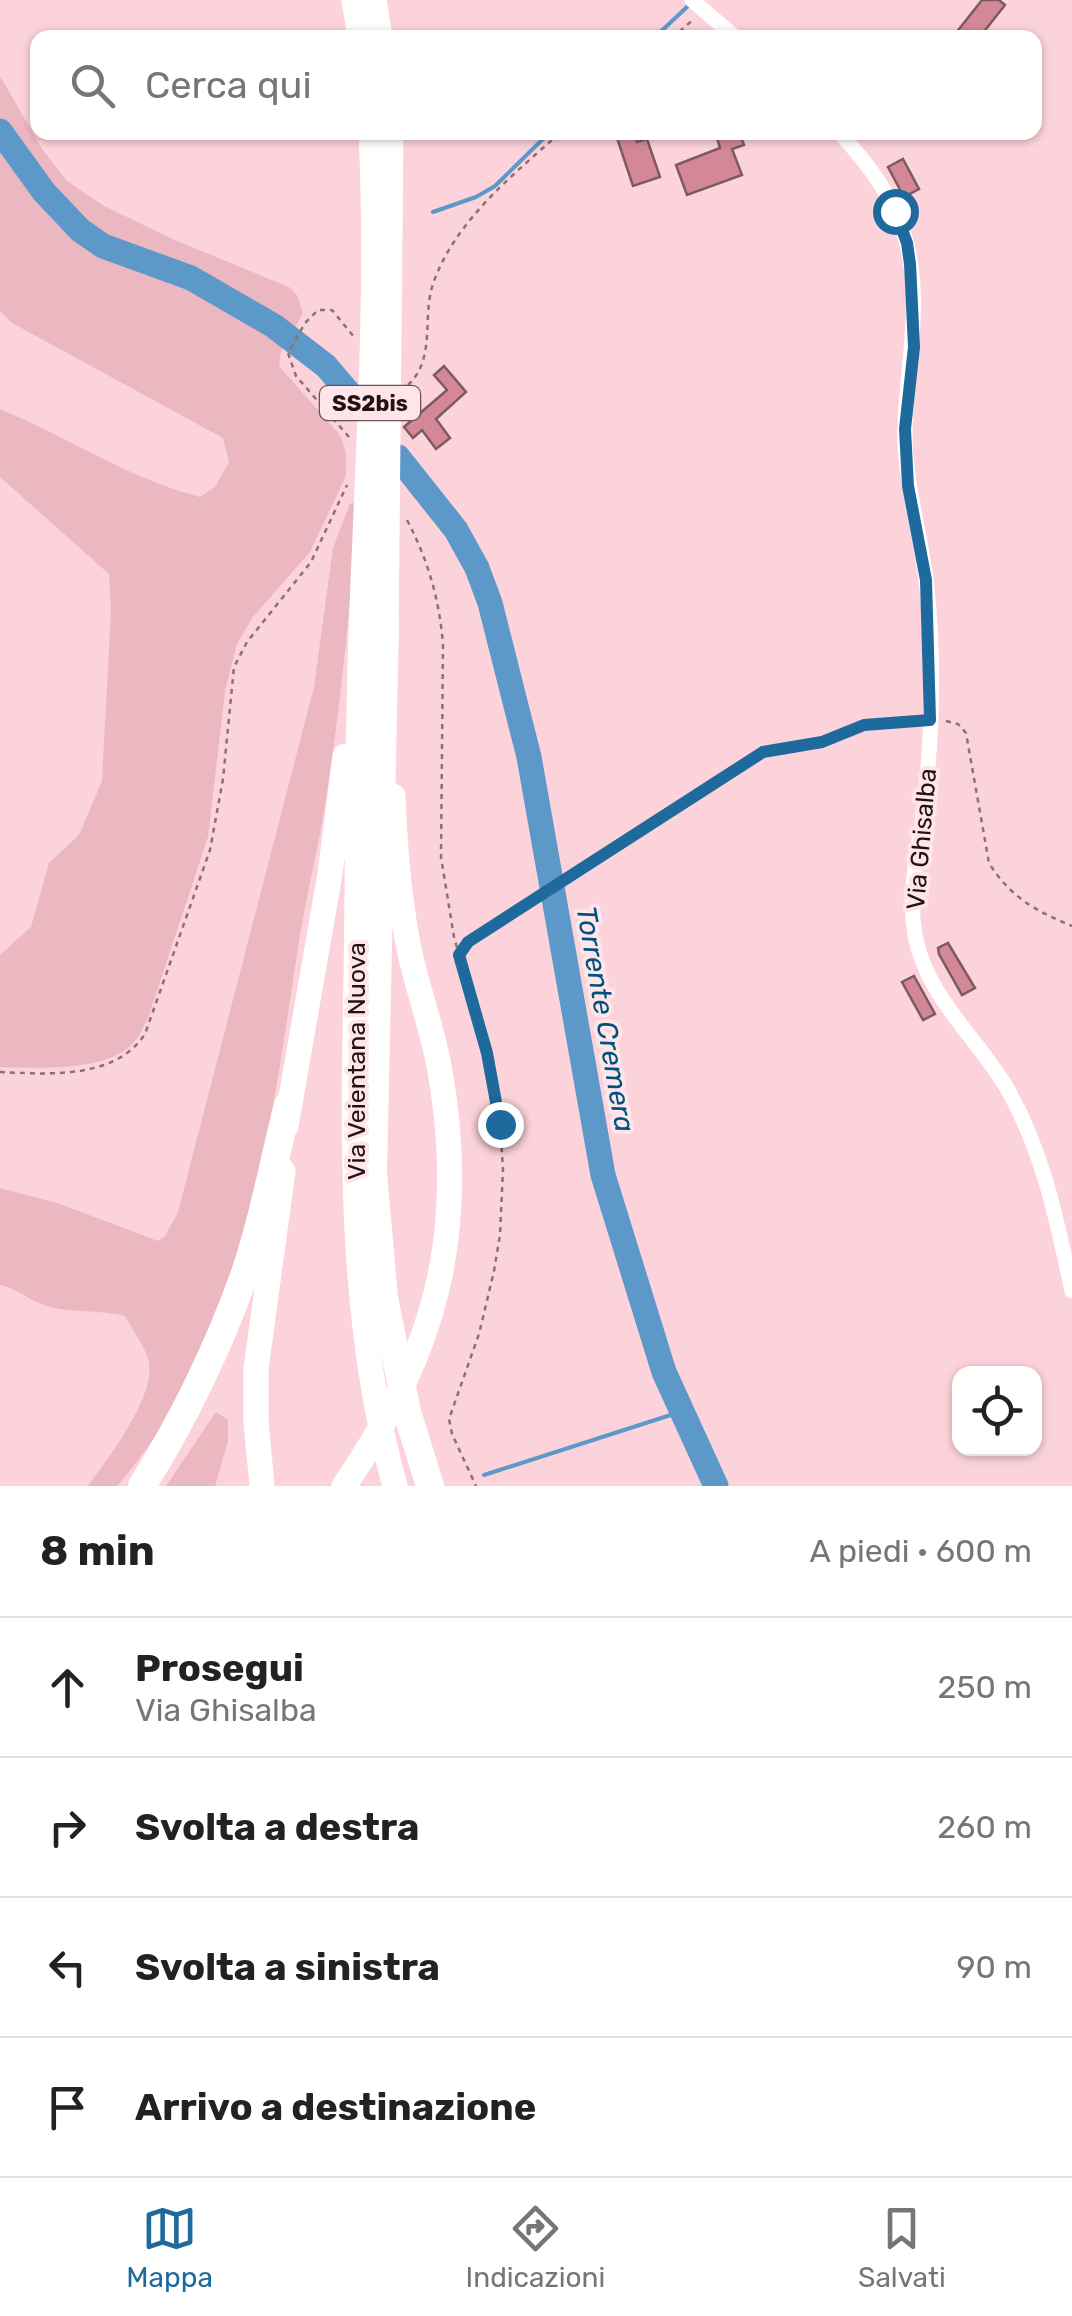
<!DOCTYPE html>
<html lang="it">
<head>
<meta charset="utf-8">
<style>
  :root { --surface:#fff; --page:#f2f2f2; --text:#222; --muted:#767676; --line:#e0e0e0; --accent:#1e6a9d }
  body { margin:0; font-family:Rubik,sans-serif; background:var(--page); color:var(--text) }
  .controls { position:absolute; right:30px; bottom:30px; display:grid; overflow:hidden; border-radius:20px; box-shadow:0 2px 8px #0004 }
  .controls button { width:90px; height:90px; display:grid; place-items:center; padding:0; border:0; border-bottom:2px solid var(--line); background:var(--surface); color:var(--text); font:50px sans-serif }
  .stop { position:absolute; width:30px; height:30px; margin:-22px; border:8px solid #1e6a9d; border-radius:50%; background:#fff }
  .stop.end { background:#1e6a9d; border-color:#fff; box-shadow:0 2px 10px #0008 }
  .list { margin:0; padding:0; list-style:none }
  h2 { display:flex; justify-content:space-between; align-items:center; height:130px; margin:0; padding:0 40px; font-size:42px }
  h2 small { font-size:32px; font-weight:400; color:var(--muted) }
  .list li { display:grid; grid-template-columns:65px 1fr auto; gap:30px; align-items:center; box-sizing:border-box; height:140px; padding:0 40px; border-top:2px solid var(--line) }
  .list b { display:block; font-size:38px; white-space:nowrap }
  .list p { margin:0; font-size:32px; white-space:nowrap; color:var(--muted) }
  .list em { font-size:32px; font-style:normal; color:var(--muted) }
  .icon { flex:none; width:55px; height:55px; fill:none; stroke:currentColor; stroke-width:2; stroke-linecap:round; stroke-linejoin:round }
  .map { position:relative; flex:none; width:1072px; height:1486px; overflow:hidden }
  .search { position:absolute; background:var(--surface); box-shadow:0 2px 8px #0004; left:30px; right:30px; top:30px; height:110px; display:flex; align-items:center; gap:25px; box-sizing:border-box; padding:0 35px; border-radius:20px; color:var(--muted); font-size:38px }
  .sheet { height:690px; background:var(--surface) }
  nav { display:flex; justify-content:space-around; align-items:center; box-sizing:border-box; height:140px; border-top:2px solid var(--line); background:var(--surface); font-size:28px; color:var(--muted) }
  nav a { display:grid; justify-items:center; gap:5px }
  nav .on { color:var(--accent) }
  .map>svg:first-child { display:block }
</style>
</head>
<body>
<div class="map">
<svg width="1072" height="1486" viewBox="0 0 1072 1486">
  <rect width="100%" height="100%" fill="#fcd3da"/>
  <path fill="#ebb7c0" d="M0 76 42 149 67 181 104 206 177 241 289 287 297 295 303 314 281 351 279 366 340 435 346 453V476L310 552 253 617 237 644 225 691 208 837 148 1018C143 1027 139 1038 131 1045 104 1072 36 1068 0 1067V955L31 927 49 863 79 835 102 781 111 610 109 574 0 477V409C67 437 130 479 200 497L215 487 229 462 223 438 12 323 0 311Z
    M359 501C351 593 343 687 329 779 322 831 309 883 300 935 270 1126 250 1334 117 1486H88C108 1458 159 1394 148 1358 143 1344 132 1329 125 1316 99 1309 69 1314 44 1305 28 1300 17 1288 0 1285V1188L57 1203 158 1241 165 1236 178 1212 314 687 333 548 350 504Z
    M216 1412 228 1420V1441L215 1486H166Z"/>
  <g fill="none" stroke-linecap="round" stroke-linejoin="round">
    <path stroke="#5c99c8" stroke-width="4" d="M654 38 688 6
      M433 212 476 197 495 186 550 132
      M484 1475 680 1412"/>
    <path stroke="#5c99c8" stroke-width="25" d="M0 131 44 192 80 230 103 246 191 278 274 326 326 366 361 407
      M398 457 456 530 477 568 490 603 529 757 603 1175 664 1372 716 1486"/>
  </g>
  <path fill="#d48897" stroke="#7d5a61" stroke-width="2.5" d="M982 0H999L1005 5 979 38H952Z
    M615 132H633L637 142 647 139 660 177 633 186Z
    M715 132H739L744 145 732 149 742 175 687 195 676 165 720 148Z
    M903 159 919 189 904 197 888 167Z
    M444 366 466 392 436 419 450 438 436 449 422 430 413 438 404 427 447 390 434 375Z
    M948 943 975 988 962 995 939 954 938 948Z
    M914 976 935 1014 923 1020 902 982Z"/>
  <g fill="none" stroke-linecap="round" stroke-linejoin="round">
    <path stroke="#8b7075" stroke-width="2.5" stroke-dasharray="5 5" stroke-linecap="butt" d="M672 38 694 19
      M408 385C437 358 421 315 434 281 457 219 513 175 561 132
      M349 437 296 376 288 353 305 323 318 310H332L354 337
      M407 520C428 560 439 598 443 644L441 857 454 937 487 1053 500 1124 503 1169 500 1235 494 1271 479 1334 449 1419 452 1434 476 1486
      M946 721 958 724 966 733 989 863C1010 897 1036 911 1072 926
      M459 955 468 942 485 929 763 752 822 742 864 725 918 721
      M0 1072C48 1074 115 1080 145 1034L210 850 223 779 234 667 247 642 311 562 347 485"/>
    <path stroke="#fff" stroke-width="15" d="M692 0 736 38
      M839 132C868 164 895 198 906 241 923 303 906 367 905 430 904 481 920 529 926 580 932 631 933 688 930 739 928 764 927 790 923 815 917 855 908 894 915 935 926 997 978 1038 1008 1090 1044 1154 1057 1221 1072 1291"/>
    <path stroke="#fff" stroke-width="25" d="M354 0 360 38
      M374 0 380 38
      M371 132C379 299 367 466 361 633 357 746 358 860 356 974 353 1146 349 1319 395 1486
      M386 641 391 132
      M286 1126 330 874 345 756
      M262 1486 256 1422V1369L283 1171
      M344 1486C436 1353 468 1232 440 1071 433 1031 419 993 410 954 399 901 395 849 393 796"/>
    <path stroke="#fff" stroke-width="28" d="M385 622 373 1173 384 1298 407 1412 430 1486
      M142 1486C185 1417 219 1347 246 1270 264 1217 274 1159 288 1105"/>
  </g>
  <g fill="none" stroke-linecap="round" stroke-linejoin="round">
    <path stroke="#1e6a9d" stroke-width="12" d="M500 1124 487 1053 459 955 468 942 763 752 822 742 864 725 930 720 926 580 908 486 905 429 914 347 910 264 907 243 895 211"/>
  </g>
  <g text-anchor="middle" stroke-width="8" stroke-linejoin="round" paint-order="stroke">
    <rect fill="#fee5e9" stroke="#635155" stroke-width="2.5" x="320" y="386" width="100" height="34" rx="8"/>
    <g font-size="22" font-weight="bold" fill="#201215">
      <text x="370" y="411">SS2bis</text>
    </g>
    <g font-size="25" fill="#201215" stroke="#fee5e9">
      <text transform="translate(921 839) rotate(-85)" y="9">Via Ghisalba</text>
      <text transform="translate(356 1061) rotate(-90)" y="9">Via Veientana Nuova</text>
    </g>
    <g font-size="28" font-style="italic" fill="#02507d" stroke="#fee5e9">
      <text transform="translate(606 1019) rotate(80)" y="10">Torrente Cremera</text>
    </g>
  </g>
</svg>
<div class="controls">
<button><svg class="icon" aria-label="locate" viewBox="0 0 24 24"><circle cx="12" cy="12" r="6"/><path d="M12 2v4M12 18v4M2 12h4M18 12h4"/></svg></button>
</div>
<div class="stop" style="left:895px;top:211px"></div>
<div class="stop end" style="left:500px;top:1124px"></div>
<div class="search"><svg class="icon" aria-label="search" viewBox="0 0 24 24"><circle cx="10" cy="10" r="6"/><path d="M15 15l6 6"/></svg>Cerca qui</div>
</div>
<section class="sheet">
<h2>8 min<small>A piedi · 600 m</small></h2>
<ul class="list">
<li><svg class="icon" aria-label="ahead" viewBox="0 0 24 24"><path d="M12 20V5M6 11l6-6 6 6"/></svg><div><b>Prosegui</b><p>Via Ghisalba</p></div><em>250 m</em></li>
<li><svg class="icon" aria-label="right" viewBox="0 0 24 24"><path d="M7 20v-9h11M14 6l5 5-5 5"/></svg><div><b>Svolta a destra</b></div><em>260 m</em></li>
<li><svg class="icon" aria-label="left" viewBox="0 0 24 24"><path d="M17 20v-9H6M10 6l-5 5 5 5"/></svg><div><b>Svolta a sinistra</b></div><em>90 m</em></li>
<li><svg class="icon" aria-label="arrive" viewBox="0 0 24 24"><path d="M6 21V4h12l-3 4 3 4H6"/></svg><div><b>Arrivo a destinazione</b></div></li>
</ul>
</section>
<nav>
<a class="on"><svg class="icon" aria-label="map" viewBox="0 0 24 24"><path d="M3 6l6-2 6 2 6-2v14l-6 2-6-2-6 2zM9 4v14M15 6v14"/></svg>Mappa</a>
<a><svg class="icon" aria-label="directions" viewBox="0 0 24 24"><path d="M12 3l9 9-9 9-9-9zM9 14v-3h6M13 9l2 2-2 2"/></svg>Indicazioni</a>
<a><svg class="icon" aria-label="saved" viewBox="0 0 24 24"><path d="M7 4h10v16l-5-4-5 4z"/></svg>Salvati</a>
</nav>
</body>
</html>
